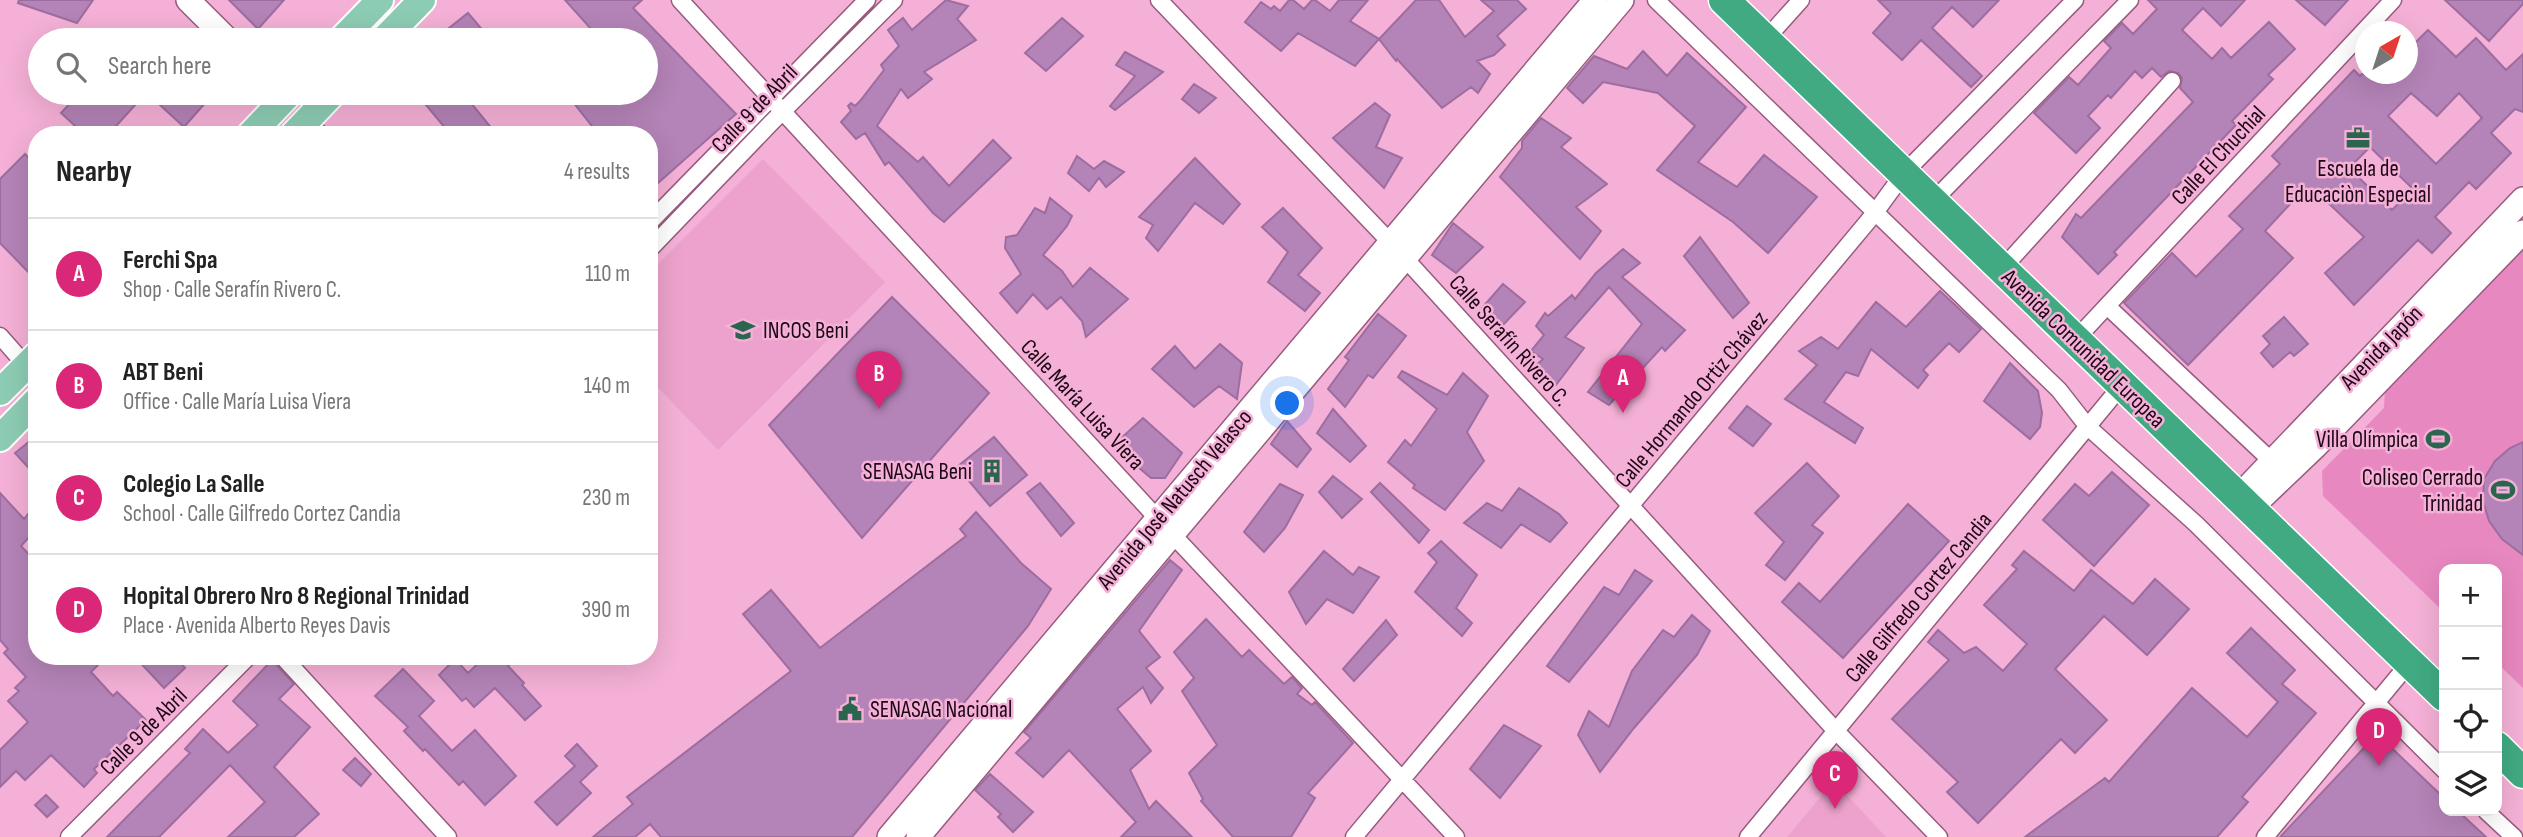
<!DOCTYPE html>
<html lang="en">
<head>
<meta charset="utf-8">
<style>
  :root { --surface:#fff; --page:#f6f6f6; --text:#222; --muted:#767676; --line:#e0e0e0; --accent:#db2777 }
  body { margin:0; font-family:"Sofia Sans Condensed",sans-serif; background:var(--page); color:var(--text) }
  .controls { position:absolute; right:21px; bottom:21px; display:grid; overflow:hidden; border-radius:14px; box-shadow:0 7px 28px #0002 }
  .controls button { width:63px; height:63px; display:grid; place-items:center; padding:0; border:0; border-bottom:2px solid var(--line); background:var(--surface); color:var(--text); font:35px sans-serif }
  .compass { position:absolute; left:2355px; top:21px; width:63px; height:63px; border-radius:50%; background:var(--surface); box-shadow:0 7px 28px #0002; rotate:39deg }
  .you { position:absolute; left:1288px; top:404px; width:24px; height:24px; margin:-18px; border:5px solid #fff; border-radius:50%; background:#1a73e8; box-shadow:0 0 0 10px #1a73e833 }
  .badge { display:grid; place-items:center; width:46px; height:46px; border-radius:50%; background:var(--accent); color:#fff; font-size:23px; font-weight:700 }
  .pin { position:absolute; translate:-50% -58px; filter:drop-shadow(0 2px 4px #0008) }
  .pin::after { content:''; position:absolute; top:37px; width:24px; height:21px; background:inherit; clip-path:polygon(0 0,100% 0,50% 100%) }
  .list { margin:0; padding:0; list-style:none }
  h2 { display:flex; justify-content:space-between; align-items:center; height:91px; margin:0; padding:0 28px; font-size:30px }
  h2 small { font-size:23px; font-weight:400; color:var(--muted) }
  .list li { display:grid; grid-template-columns:46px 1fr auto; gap:21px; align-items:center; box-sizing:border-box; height:112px; padding:0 28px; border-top:2px solid var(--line) }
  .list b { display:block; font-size:26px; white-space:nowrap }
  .list p { margin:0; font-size:23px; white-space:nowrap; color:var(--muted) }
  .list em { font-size:23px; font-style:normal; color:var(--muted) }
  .icon { flex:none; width:38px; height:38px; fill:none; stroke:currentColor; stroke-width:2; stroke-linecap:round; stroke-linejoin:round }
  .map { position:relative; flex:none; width:2523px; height:837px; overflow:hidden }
  .search { position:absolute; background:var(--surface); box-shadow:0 7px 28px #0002; left:28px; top:28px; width:630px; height:77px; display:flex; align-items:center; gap:18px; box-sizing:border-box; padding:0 24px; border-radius:38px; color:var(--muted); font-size:26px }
  .panel { position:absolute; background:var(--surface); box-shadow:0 7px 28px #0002; left:28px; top:126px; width:630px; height:539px; border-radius:28px }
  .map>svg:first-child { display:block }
</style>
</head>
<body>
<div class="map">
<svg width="2523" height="837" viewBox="0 0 2523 837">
  <rect width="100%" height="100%" fill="#f4b0d6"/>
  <path fill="#eca2cc" d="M763 159 885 282 718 450 649 378V273Z
    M1834 781 1886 837H1787Z"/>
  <path fill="#e888c1" d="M2523 249V688L2497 663V569H2444V612L2323 496 2322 471 2384 408 2385 390Z"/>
  <path fill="#b483b7" stroke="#9d6da0" stroke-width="2" fill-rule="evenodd" d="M19 0H93L77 23 18 3Z
    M229 0H284L258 29Z
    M565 0H642L633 8 736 114 649 191V135H599L566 93H646V40H601Z
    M946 0 968 6 957 19 976 40 924 72 932 79 908 98 901 89 877 126 918 162 923 157 949 186 993 140 1011 158 944 222 933 213 889 162 885 165 865 133 856 139 841 122 851 111 848 106 851 103 855 106 860 101 884 70 881 65 899 46 888 30 903 18 912 30Z
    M1289 0H1293L1304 9 1312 0H1315L1330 11 1339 0H1368L1350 21 1379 39 1355 66 1298 33 1281 51 1245 22 1261 2 1271 9 1274 6 1280 11Z
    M1416 0H1439L1465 37 1494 11 1481 0H1517L1526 9 1497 36 1505 45 1494 55 1477 61 1490 74 1478 93 1471 87 1442 108 1397 59 1396 61 1379 39Z
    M1878 0H1999L1973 27 1952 7 1932 28 1982 76 1971 87 1921 40 1902 60 1873 33 1891 13Z
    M2148 0H2245L2221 26 2203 8 2182 30 2212 59 2222 48 2231 58 2269 22 2295 49 2268 75 2273 79 2232 121 2236 125 2114 252 2117 255 2098 274 2062 237 2076 214 2081 218 2193 102 2180 88 2182 78 2178 73 2169 71 2161 77 2152 68 2142 78 2135 71 2111 98 2108 95 2088 116 2100 128 2076 153 2034 113 2069 77 2078 85 2111 48 2104 41 2122 23 2133 34 2157 9Z
    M2296 0H2348L2325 25Z
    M2445 0H2523V4L2489 41Z
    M468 13 491 40H434Z
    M1062 18 1083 36 1046 71 1025 53Z
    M2428 30 2456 57 2476 38 2506 70 2523 54V112L2515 109 2491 133 2511 153 2476 189 2469 182 2435 217 2451 233 2432 253 2418 240 2354 305 2325 273 2364 237 2322 197 2318 201 2305 188 2265 231 2293 258 2188 365 2124 303 2172 253 2196 277 2243 229 2229 216 2280 164 2272 156 2354 70 2360 76 2362 74H2407V51ZM2411 93 2437 116 2459 93 2482 118 2436 164 2388 116ZM2370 147 2413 189 2392 210 2349 168Z
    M1643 51 1667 76 1687 53 1746 107 1698 162 1737 187 1764 155 1817 197 1768 253 1733 222 1657 170 1695 126 1658 93 1603 82 1583 103 1567 88 1594 56 1627 69Z
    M1125 52 1163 72 1115 110 1110 106 1135 76 1116 65Z
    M1194 84 1216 98 1199 113 1182 99Z
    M62 93H146L108 135H85L61 113 72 101Z
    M147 93H195L206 102 184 127Z
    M416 93H463L497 135H451Z
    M1375 103 1390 115 1376 147 1402 158 1384 188 1333 138Z
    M1541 118 1571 138 1561 147 1607 184 1576 207 1601 231 1580 259 1500 177 1522 148V141Z
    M25 154 37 167V281L0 243V179Z
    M1077 156 1094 169 1104 161 1124 172 1106 187 1099 178 1089 191 1068 173Z
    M1195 158 1240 204 1223 224 1195 203 1158 251 1146 238 1153 225 1139 217Z
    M1050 198 1072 216 1067 226 1043 255 1062 271 1073 287 1090 268 1128 299 1086 337 1082 321 1061 297 1047 309 1033 294 1017 313 1000 293 1021 274 1005 248 1006 237 1017 235 1035 208 1045 213Z
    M1283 208 1322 248 1298 275 1320 293 1305 311 1268 282 1288 252 1262 227Z
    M1453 223 1483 247 1456 273 1432 255Z
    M1700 237 1749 303 1733 318 1684 256Z
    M1623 249 1640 263 1622 277 1685 330 1665 351 1662 347 1609 405 1588 392 1642 324 1609 287 1565 337 1584 348 1556 385 1532 369 1543 359 1531 351 1544 335 1536 326 1545 313 1548 316 1572 295 1575 299 1596 273Z
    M1503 284 1525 302 1503 325 1482 308Z
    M1940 291 1981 329 1959 352 1949 343 1923 370 1928 375 1918 388 1871 349 1858 376 1846 372 1824 402 1863 428 1855 443 1785 399 1817 365 1799 351 1821 337 1838 349 1876 302 1906 327Z
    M892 297 989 393 862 538 769 425Z
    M1378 314 1406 336 1373 378 1368 375 1345 407 1328 389 1349 360 1345 357Z
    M2284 317 2308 344 2294 356 2290 352 2273 367 2261 353 2270 344 2263 336Z
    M1220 344 1242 363 1237 399 1219 386 1194 407 1152 369 1175 346 1195 369Z
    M2010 363 2038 391 2042 413 2040 427 2030 439 1984 401Z
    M1402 371 1447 395 1463 373 1488 396 1467 432 1484 461 1445 510 1413 488 1415 485 1388 462 1405 440 1411 446 1437 409 1398 377Z
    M1747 406 1771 424 1753 446 1729 428Z
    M1333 409 1366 446 1350 462 1317 433Z
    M1143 418 1182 453 1165 478H1151L1138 467 1118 441Z
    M1287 421 1311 449 1297 467 1271 444Z
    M37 435V477L15 453Z
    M994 437 1027 475 990 506 957 467Z
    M2523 442V555L2502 539 2489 521 2483 501 2484 479 2495 461 2510 448Z
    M1807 463 1839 496 1812 525 1823 533 1785 580 1766 565 1784 542 1755 513Z
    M2112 472 2149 505 2094 566 2043 520 2075 484 2089 496Z
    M1333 476 1362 499 1342 518 1319 492Z
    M1040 483 1074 523 1061 536 1027 493Z
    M1380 483 1429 530 1419 543 1371 492Z
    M1280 484 1303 495 1285 528 1264 552 1244 532Z
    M1519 488 1559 514 1567 523 1550 542 1521 524 1501 548 1464 523 1487 503 1502 511Z
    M0 493 24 519 28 514 37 522V528L21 546 37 563V656H107L91 672 113 696 117 692 146 720 94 769 97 773 84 787 51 755 25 780 16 771 0 787V750L28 722 8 701 19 691 15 688 26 677 4 653 8 649 0 640Z
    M1908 504 1949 541 1843 658 1782 602 1799 583 1820 602Z
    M976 512 1021 563 1051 589 1028 626 852 837H661L650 824 635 837H593L633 804 627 797 791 671 743 614 771 590 820 648 966 536 960 529Z
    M1441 541 1477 575 1456 608 1472 623 1462 636 1415 592 1437 562 1428 553Z
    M1324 551 1353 575 1359 567 1379 577 1353 613 1327 599 1306 624 1289 592Z
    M2024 551 2074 591 2091 570 2133 604 2155 579 2189 609 2147 655 2104 616 2055 669 2107 720 2075 753 2061 739 1978 823 1947 792 1958 782 1892 719 1949 660 1928 642 1938 630 1964 653 1976 647 2003 671 2027 644 1984 605 2017 569 2012 565Z
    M1170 560 1182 570 1139 631 1160 657 1146 668 1163 688 1151 703 1143 687 1117 709 1151 751 1130 770 1149 809 1156 801 1192 837H1121L1136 822 1069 750 1043 777 1016 753 1031 738 1024 732Z
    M1635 570 1652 581 1569 682 1547 666 1604 587 1619 595Z
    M1692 615 1710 631 1697 655 1634 728 1600 772 1578 735 1589 711 1609 727 1632 671 1663 630 1674 637Z
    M1206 619 1242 657 1249 650 1284 684 1292 677 1302 688 1297 694 1312 705 1315 702 1353 743 1308 793 1315 798 1291 837H1233L1201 801 1203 799 1189 773 1217 745 1182 691 1194 678 1174 652Z
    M1386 620 1397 635 1354 681 1343 669Z
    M2251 628 2295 670 2282 684 2316 713 2242 797 2248 802 2217 837H2025L2105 778 2109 782 2192 688 2247 737 2278 702 2227 653Z
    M134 656H175L185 668 164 688Z
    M486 656H503L510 664 508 666 524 683 522 685 541 706 525 720 495 688 474 707 466 698 462 701 439 675 455 659 468 673Z
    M272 660 294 684 279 699 310 727 274 767 319 814 294 837H228L265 802 230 765 159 837H107L190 753 185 749 203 729 228 753 258 725 233 701Z
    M403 669 434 701 419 716 452 751 475 730 516 776 485 805 463 781 459 785 425 749 423 751 404 731 408 727 375 696Z
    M1504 725 1541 746 1500 798 1470 769Z
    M2377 734 2444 798V811H2458L2486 837H2280Z
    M577 744 597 766 580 782 591 793 557 825 535 802 575 766 565 756Z
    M355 758 371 774 361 786 343 770Z
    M990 774 1033 812 1013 832 998 817 1001 814 975 790Z
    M46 795 58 807 47 817 35 805Z"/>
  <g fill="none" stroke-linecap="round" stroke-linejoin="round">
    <g stroke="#985b7e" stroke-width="19">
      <path id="street" d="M680 0 1158 519 1456 837
        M1159 0 1391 243 1836 731 1939 837
        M1656 0 2059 390 2088 427 2196 524 2444 770
        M1765 40 1801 0
        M307 121 321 135
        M1933 201 2130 0
        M649 223 867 0
        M649 250 771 123 894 0
        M2002 269 2172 81
        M2107 306 2279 468
        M0 336 37 378
        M2075 340 2393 0
        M282 656 448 837
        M2486 811 2514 837
        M69 837 249 656
        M1354 837 1874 214 1904 173 2075 0
        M1748 837 2122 385
        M2265 837 2410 662"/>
    </g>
    <g stroke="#985b7e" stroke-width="26">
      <path id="secondary" d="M188 0 228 40
        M2239 496 2523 199
        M2251 508 2316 446 2523 232
        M889 837 1595 0
        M918 837 1622 0"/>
    </g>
    <g stroke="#fff" stroke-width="30">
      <path id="primary" d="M341 40 380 0
        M383 40 422 0
        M250 135 290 93
        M293 135 333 93
        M0 392 37 355
        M0 438 37 400"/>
    </g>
    <g stroke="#fff" stroke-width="33">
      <path id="highway" d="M1724 0 2444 696
        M2497 747 2523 773"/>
    </g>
    <use href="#street" stroke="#fff" stroke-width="16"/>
    <use href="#secondary" stroke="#fff" stroke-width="23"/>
    <use href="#primary" stroke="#8dccb4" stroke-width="26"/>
    <use href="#highway" stroke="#41aa82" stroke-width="30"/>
  </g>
  <defs>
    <g id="office-bare" transform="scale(1.89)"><path d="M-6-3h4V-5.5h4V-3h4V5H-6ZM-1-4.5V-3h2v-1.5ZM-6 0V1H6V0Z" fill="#2b654e" stroke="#f4b0d6" stroke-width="2.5" paint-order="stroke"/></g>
    <g id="school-bare" transform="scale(1.89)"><path d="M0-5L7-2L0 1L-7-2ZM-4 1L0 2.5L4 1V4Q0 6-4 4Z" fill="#2b654e" stroke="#f4b0d6" stroke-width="2.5" paint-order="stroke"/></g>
    <g id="stadium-bare" transform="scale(1.89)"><path d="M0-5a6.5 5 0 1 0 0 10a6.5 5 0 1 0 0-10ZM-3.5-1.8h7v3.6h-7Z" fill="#2b654e" stroke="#f4b0d6" stroke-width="2.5" paint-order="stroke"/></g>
    <g id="building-bare" transform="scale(1.89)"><path d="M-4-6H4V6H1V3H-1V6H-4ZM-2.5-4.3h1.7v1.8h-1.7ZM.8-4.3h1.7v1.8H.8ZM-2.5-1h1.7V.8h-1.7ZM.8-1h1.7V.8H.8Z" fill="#2b654e" stroke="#f4b0d6" stroke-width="2.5" paint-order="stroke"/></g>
    <g id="civic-bare" transform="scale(1.89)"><path d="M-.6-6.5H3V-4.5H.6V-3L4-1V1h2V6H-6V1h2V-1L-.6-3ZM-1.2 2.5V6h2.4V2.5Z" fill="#2b654e" stroke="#f4b0d6" stroke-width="2.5" paint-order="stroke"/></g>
  </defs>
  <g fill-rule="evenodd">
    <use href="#office-bare" x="2358" y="138"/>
    <use href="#school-bare" x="743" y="330"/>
    <use href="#stadium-bare" x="2438" y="439"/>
    <use href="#building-bare" x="992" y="471"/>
    <use href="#stadium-bare" x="2503" y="490"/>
    <use href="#civic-bare" x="850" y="709"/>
  </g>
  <g text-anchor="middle" stroke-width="5" stroke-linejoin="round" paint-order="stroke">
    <g font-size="23" fill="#1e0716" stroke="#f4b0d6">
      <text transform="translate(754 108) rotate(-46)" y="8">Calle 9 de Abril</text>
      <text transform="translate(2218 155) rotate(-47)" y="8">Calle El Chuchial</text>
      <text transform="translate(1510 340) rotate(48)" y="8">Calle Serafín Rivero C.</text>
      <text transform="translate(2381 347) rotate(-46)" y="8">Avenida Japón</text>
      <text transform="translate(2084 348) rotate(44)" y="8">Avenida Comunidad Europea</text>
      <text transform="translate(1691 399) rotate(-50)" y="8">Calle Hormando Ortiz Chávez</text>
      <text transform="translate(1083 404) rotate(47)" y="8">Calle María Luisa Viera</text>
      <text transform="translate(1174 499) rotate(-50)" y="8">Avenida José Natusch Velasco</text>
      <text transform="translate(1918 597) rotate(-50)" y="8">Calle Gilfredo Cortez Candia</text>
      <text transform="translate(143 731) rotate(-45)" y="8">Calle 9 de Abril</text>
    </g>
    <g font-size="23" fill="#1e0716" stroke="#f4b0d6" text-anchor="end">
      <text x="2358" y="176" text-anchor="middle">Escuela de<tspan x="2358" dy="26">Educaciòn Especial</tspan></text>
      <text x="763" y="338" text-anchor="start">INCOS Beni</text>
      <text x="2418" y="447">Villa Olímpica</text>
      <text x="972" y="479">SENASAG Beni</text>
      <text x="2483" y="485">Coliseo Cerrado<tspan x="2483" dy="26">Trinidad</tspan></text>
      <text x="870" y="717" text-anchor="start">SENASAG Nacional</text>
    </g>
  </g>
</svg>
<div class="controls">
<button>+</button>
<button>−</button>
<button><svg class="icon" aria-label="locate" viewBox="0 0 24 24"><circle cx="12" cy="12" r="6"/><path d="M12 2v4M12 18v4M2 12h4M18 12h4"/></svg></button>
<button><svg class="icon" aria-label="layers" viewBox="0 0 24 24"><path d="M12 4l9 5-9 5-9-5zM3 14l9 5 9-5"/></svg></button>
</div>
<svg class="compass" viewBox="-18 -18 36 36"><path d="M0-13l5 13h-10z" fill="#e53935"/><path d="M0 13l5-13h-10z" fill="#767676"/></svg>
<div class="you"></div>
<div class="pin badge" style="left:1623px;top:413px">A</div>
<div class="pin badge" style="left:879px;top:409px">B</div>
<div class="pin badge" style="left:1835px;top:809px">C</div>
<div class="pin badge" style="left:2379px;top:766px">D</div>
<div class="search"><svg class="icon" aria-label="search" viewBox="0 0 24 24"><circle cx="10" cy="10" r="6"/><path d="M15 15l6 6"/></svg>Search here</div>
<section class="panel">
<h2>Nearby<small>4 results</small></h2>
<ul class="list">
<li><span class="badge">A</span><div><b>Ferchi Spa</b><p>Shop · Calle Serafín Rivero C.</p></div><em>110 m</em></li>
<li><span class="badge">B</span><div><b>ABT Beni</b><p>Office · Calle María Luisa Viera</p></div><em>140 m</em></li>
<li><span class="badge">C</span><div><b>Colegio La Salle</b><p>School · Calle Gilfredo Cortez Candia</p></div><em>230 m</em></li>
<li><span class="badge">D</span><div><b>Hopital Obrero Nro 8 Regional Trinidad</b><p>Place · Avenida Alberto Reyes Davis</p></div><em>390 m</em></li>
</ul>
</section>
</div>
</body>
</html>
